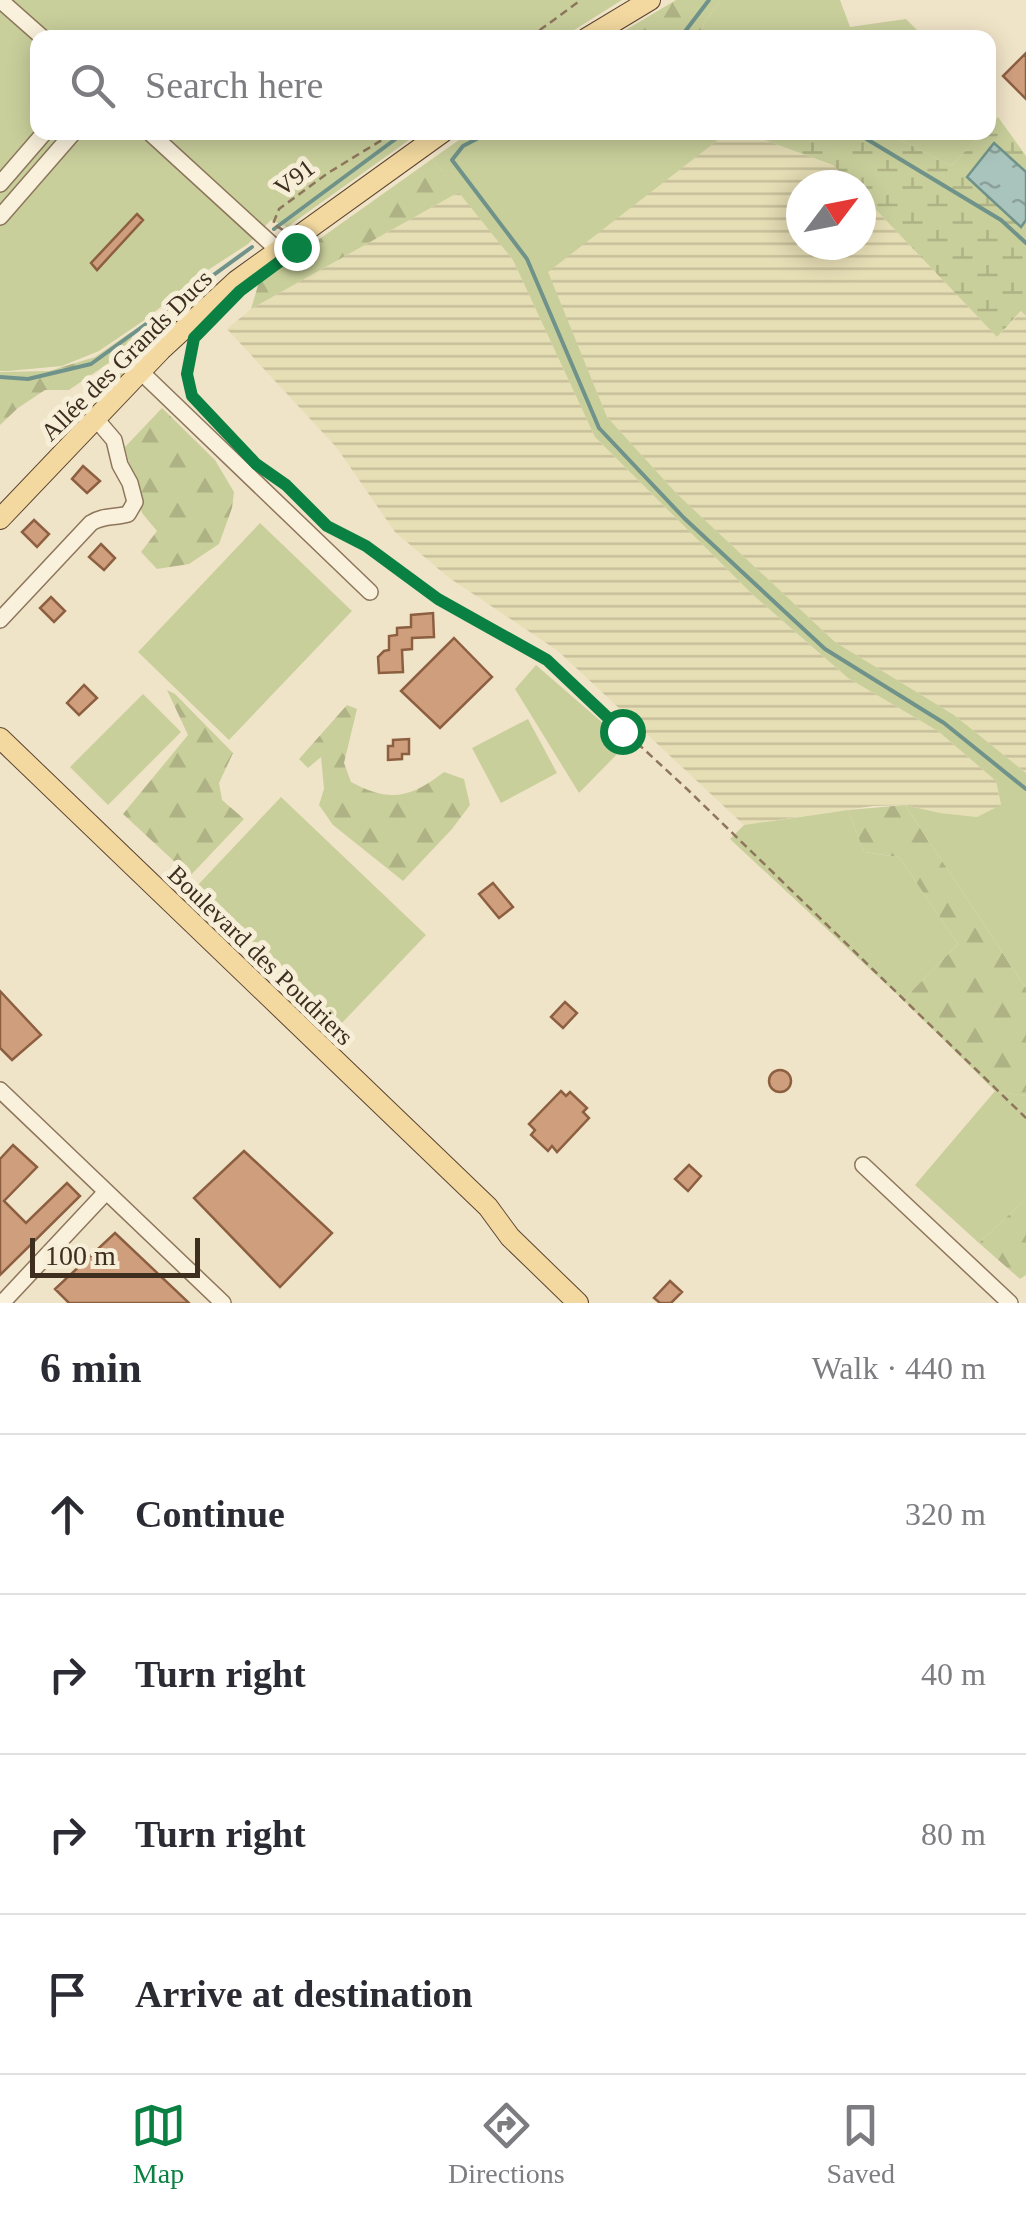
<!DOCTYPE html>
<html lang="en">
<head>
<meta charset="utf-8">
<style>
  :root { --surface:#fff; --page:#f7f7f7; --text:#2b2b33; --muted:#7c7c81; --line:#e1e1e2; --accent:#0b8043 }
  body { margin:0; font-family:"Times New Roman",serif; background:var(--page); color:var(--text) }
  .compass { position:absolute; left:786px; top:170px; width:90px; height:90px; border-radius:50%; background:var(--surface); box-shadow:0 5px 25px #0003; rotate:58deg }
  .scale { position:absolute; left:30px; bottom:25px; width:170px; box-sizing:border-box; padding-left:10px; border:5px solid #3d2e20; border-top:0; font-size:28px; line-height:35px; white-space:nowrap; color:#3d2e20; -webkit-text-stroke:8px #f7eed8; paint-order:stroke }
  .stop { position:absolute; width:30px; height:30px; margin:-22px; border:8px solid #0b8043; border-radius:50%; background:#fff }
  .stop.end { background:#0b8043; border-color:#fff; box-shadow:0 2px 10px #0008 }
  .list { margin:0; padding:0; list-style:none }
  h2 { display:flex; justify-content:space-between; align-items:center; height:130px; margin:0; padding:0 40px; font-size:42px }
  h2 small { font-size:32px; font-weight:400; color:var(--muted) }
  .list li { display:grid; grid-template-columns:65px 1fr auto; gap:30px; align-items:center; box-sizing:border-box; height:160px; padding:0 40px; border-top:2px solid var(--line) }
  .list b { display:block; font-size:38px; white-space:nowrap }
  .list em { font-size:32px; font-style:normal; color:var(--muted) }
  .icon { flex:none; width:55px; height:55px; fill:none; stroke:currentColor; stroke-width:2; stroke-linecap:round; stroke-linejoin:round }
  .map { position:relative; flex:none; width:1026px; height:1303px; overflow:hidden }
  .search { position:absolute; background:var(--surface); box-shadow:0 5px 25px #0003; left:30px; right:30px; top:30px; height:110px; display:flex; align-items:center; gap:25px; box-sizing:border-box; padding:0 35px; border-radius:20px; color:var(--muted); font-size:38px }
  .sheet { height:770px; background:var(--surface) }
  nav { display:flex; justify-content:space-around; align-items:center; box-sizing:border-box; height:140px; border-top:2px solid var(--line); background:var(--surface); font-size:28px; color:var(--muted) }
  nav a { display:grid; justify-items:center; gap:5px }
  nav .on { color:var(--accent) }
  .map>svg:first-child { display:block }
</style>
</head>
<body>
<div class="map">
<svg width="1026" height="1303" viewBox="0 0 1026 1303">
  <defs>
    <pattern id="farmland-rules" width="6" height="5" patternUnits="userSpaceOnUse" patternTransform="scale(2.5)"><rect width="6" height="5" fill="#e6deb5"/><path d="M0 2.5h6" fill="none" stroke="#c6bf9b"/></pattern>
    <pattern id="forest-firs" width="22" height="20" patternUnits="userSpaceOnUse" patternTransform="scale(2.5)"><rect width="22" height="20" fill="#c9cf9b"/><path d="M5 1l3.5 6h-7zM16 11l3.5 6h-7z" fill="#aeb285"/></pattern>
    <pattern id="wetland-marsh" width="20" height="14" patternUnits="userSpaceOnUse" patternTransform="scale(2.5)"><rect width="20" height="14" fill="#c9cf9b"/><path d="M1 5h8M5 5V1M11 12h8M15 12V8" fill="none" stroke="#aeb285"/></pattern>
    <pattern id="water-ripples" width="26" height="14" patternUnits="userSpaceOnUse" patternTransform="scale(2.5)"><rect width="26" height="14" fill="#a9c4bc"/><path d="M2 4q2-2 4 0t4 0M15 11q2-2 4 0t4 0" fill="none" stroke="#8ba098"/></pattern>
  </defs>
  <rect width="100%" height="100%" fill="#f0e4c8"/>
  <path fill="url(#farmland-rules)" d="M727 133H746L833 165 852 185H801V245H861V194L997 337 1022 311 1026 316V773L954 715 835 642 677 494 607 417 547 271Z
    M459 192 513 260 595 437 752 594 848 678 938 731 996 781 1001 806 977 817 940 813 905 805 873 806 744 825 558 651 448 577 395 532 337 448 227 329 251 309Z"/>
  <path fill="#c9cf9b" d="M0 0H622L563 37 38 38V132L419 133 287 227 271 220 248 244 205 272 143 321 99 351 62 366 8 371H0Z
    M721 0H840L850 27 906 19 924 37 699 38 704 23Z
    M469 133H727L548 272 607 417 677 494 835 642 954 715 1026 773V988L905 805 940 813 977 817 1001 805 996 781 938 731 848 678 752 594 595 437 513 260 432 159Z
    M887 133H983L951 166Z
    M260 523 352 611 229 740 138 652Z
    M536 665 627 744 579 793 515 689Z
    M143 694 181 732 108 805 70 767Z
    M528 719 557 773 501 803 472 748Z
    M281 797 426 935 340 1025 195 888Z
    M848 810 864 852 899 857 958 944 903 1000 730 839 744 825Z
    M995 1091 1026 1096V1199L979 1243 915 1185Z"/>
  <path fill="url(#forest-firs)" d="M676 0H721L704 23 699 37H614Z
    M432 159 459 192 251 309 259 282Z
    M131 332 138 363 107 396 104 391 127 363 122 354 69 390H45L18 408 0 425V372L49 371 95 357Z
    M162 408 215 460 234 492 232 508 219 544 189 564 157 569 141 552 157 531 142 513 125 447Z
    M167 690 175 694 233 753 219 783 222 800 244 819 190 876 123 814 188 735Z
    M347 705 357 709 344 763 351 782C390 803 410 798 444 772L464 779 470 805 452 829 403 881 333 825 319 805 324 789 321 757 308 768 299 759Z
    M905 805 1026 988V1096L995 1091 903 1000 958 944 899 857 864 852 848 810Z
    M1026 1199V1275L1020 1279 979 1243Z"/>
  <path fill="url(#wetland-marsh)" d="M998 117 1026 156V316L1021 311 997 337 861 194V185H852L833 165 746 133H887L951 166 983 133 988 132 989 127Z"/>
  <path fill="url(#water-ripples)" stroke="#6f938a" stroke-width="2.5" d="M994 143 1026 172V220L1021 227 967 177Z"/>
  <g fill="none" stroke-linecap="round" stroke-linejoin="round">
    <path stroke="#6f938a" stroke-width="4" d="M680 38 709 0
      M490 132 463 146 452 160 527 259 599 428 684 518 825 649 944 723 1026 789
      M855 132 1001 220 1026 243
      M274 229 405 132
      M0 377 28 379 91 364 252 247"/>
  </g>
  <path fill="#cf9f7d" stroke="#8d5f41" stroke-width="2.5" d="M1026 53V99L1003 76Z
    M137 214 143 220 97 270 91 263Z
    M83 466 100 481 87 493 72 479Z
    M34 520 49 534 37 547 22 532Z
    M101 544 115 558 104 570 89 557Z
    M51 597 65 611 54 622 40 608Z
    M433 613 434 637 412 638V649L402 650 403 672 379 673 378 657 384 651 389 650V636L397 635V628L411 627V615Z
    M454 638 492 677 440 728 401 691Z
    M84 685 97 698 79 715 67 703Z
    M409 739V754H402V759L388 760V746H393V740Z
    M493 883 513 907 499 918 479 894Z
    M0 991 41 1035 12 1060 0 1048Z
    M565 1002 577 1013 563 1028 551 1017Z
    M769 1081a11 11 0 1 1 22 0a11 11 0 1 1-22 0Z
    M561 1091 566 1096 570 1092 587 1108 583 1112 589 1118 557 1152 552 1146 548 1151 531 1135 535 1130 529 1124Z
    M13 1145 37 1167 4 1201 26 1223 67 1183 80 1196 0 1275V1159Z
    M244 1151 332 1233 280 1287 194 1198Z
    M689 1165 701 1176 688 1191 675 1179Z
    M115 1233 189 1303H69L55 1289Z
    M670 1281 682 1292 671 1303H660L654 1298Z"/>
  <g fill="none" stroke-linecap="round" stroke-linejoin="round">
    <g stroke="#8d765c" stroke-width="18">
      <path id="minor" d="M0 0 43 38
        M149 132 279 251
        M0 184 45 132
        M0 217 74 132
        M140 371 370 592
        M0 620 91 523C103 515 114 518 128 514L135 502 130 483 120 465 114 440 96 419
        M0 1090 223 1303
        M863 1165 1010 1303
        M2 1303 106 1192"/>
    </g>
    <g stroke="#5b4430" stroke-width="22">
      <path id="major" d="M587 38 650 0
        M0 519 161 350 236 281 443 132
        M0 738 488 1207 510 1237 578 1303"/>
    </g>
    <path stroke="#8d765c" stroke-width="2.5" stroke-dasharray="8 5" stroke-linecap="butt" d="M529 38 581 0
      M283 230 273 224 279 209 328 173 395 132
      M193 343 187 374 192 396 241 449
      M262 468 287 485 327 526 365 546 438 599 547 660 687 789 1026 1118"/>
    <use href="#minor" stroke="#faf1dc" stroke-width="15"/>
    <use href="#major" stroke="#f3d9a0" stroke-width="20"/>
  </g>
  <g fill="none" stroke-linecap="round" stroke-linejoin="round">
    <path stroke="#0b8043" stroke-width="12" d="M296 247 290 254 240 291 194 338 187 374 192 396 256 464 286 485 327 526 366 546 438 599 547 660 622 731"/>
  </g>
  <g text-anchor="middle" stroke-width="10" stroke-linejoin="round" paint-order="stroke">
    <g font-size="25" fill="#3d2e20" stroke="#f7eed8">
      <text transform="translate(294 177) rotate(-37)" y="9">V91</text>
      <text transform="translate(126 355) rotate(-45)" y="9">Allée des Grands Ducs</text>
      <text transform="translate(261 955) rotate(44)" y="9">Boulevard des Poudriers</text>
    </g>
  </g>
</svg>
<svg class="compass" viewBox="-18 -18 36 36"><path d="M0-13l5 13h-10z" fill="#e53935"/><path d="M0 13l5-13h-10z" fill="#7c7c81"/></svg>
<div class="scale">100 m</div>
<div class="stop" style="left:622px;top:731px"></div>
<div class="stop end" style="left:296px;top:247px"></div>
<div class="search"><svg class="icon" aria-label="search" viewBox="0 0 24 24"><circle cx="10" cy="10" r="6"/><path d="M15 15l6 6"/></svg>Search here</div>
</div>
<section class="sheet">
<h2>6 min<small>Walk · 440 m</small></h2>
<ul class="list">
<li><svg class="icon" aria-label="ahead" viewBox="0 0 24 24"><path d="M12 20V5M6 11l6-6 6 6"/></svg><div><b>Continue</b></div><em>320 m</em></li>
<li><svg class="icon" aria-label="right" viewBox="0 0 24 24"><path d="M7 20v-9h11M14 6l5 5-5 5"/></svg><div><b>Turn right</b></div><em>40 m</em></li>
<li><svg class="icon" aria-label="right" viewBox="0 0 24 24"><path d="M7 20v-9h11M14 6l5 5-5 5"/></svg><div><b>Turn right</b></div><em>80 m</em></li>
<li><svg class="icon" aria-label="arrive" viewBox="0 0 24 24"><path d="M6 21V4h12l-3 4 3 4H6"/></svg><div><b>Arrive at destination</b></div></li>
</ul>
</section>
<nav>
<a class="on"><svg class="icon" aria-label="map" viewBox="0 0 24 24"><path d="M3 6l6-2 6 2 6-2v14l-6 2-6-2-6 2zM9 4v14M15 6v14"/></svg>Map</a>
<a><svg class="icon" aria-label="directions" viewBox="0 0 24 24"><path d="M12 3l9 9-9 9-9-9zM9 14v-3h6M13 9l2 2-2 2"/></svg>Directions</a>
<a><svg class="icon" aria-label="saved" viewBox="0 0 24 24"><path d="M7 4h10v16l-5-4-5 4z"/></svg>Saved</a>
</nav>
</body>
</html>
